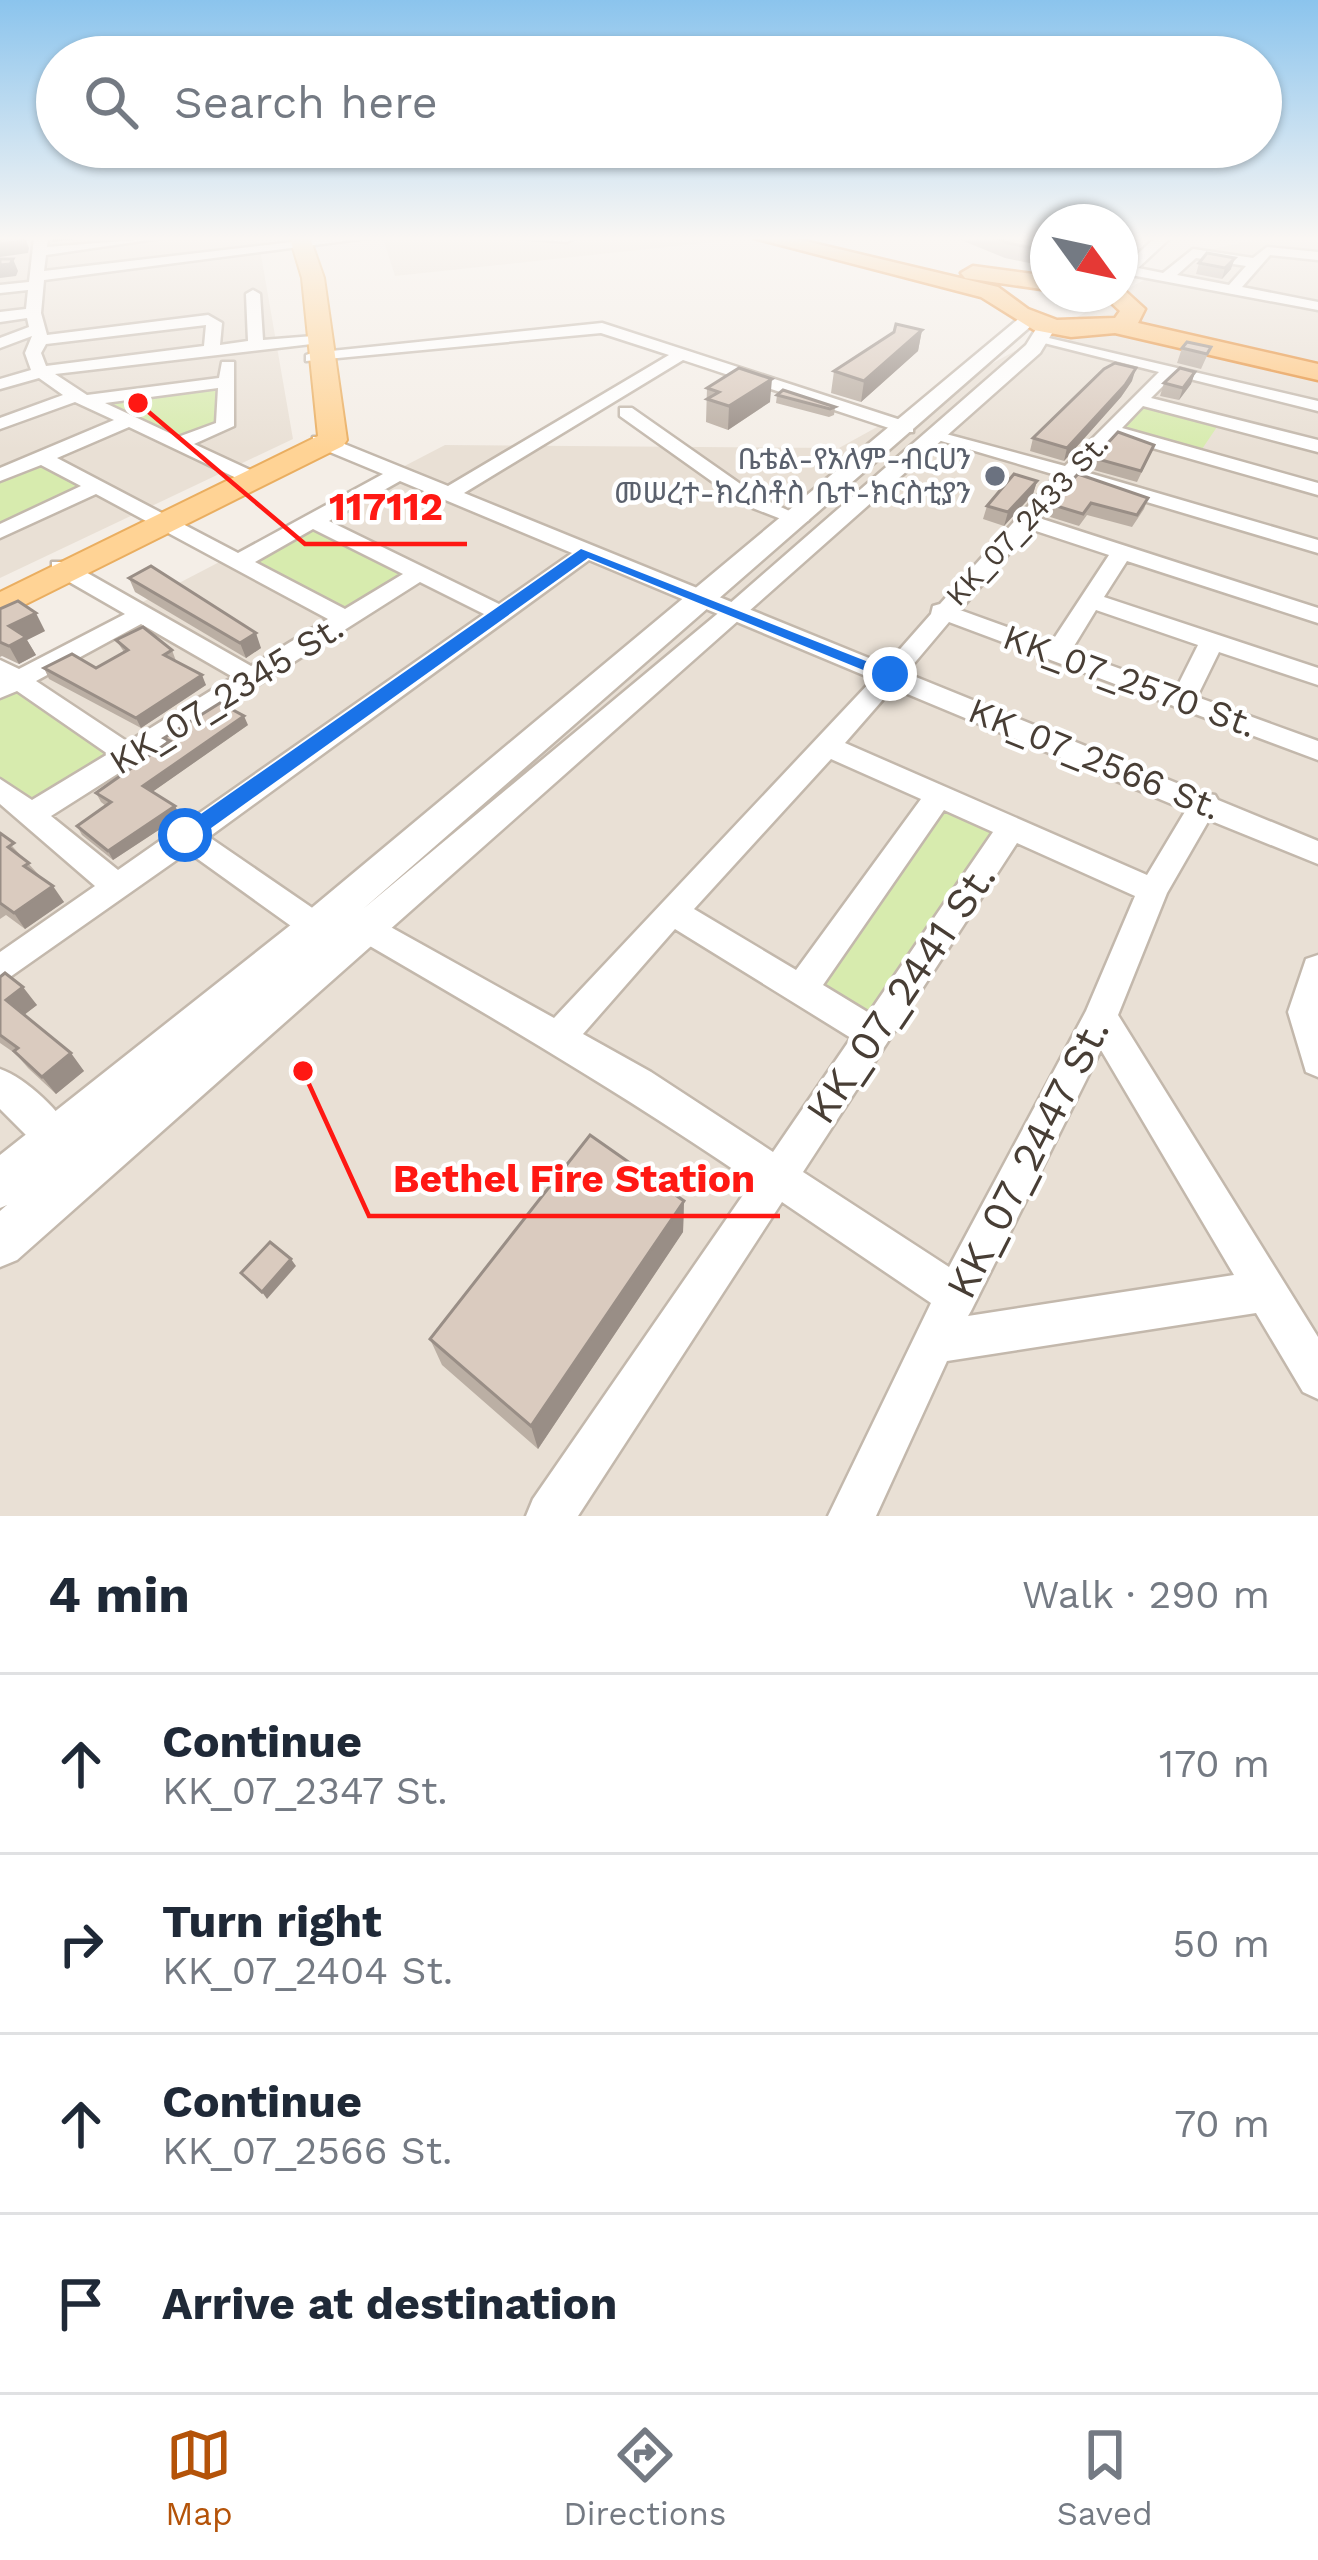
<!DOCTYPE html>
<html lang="en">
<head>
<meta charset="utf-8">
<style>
  :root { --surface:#fff; --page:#f2f2f3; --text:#1f2937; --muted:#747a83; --line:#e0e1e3; --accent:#b45309 }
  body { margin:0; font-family:"Work Sans","Noto Sans Ethiopic",sans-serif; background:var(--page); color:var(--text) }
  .compass { position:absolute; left:1030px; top:204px; width:108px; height:108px; border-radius:50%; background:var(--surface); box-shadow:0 3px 9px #0004; rotate:123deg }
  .stop { position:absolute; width:36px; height:36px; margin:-27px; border:9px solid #1a73e8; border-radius:50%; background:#fff }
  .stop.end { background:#1a73e8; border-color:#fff; box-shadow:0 3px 12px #0008 }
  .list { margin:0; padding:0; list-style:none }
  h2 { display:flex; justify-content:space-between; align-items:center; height:156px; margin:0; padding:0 48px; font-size:51px }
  h2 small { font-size:39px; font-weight:400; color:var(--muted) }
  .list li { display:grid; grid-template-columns:78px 1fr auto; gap:36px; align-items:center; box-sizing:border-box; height:180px; padding:0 48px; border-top:3px solid var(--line) }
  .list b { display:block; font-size:45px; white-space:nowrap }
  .list p { margin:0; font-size:39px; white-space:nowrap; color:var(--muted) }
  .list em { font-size:39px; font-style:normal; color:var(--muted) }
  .icon { flex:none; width:66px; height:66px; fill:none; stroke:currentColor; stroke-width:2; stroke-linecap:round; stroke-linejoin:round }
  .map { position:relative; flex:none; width:1318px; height:1516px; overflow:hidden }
  .search { position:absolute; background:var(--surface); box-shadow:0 3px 9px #0004; left:36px; right:36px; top:36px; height:132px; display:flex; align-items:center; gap:30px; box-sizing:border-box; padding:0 42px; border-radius:66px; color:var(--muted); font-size:45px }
  .sheet { height:876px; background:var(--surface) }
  nav { display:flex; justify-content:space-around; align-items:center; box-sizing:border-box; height:168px; border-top:3px solid var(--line); background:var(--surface); font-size:33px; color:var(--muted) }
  nav a { display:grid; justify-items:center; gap:6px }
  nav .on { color:var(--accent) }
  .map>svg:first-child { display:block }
</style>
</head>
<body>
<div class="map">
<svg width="1318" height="1516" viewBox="0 0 1318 1516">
  <rect width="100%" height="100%" fill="#f4eee7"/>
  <path fill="#e9e0d5" d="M0 238H258L293 439 0 578Z
    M383 238H751L395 276Z
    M1262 238H1318V1516H0V676L445 445 839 448 1191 254Z"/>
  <path fill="#d7ebae" d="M227 382 222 430 176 444 85 400Z
    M1139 400 1221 421 1198 455 1111 430Z
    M43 458 99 485 0 530V476Z
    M313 521 419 573 346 619 242 560Z
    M18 680 129 755 32 814 0 789V690Z
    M938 797 1011 829 872 1033 800 991Z"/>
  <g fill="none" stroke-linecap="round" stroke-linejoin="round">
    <g stroke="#c3b8ac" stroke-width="5">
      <path id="minor" d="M34 238H48L47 247 162 238 46 255 44 271 327 238H368L44 280 41 313 47 335 208 315 222 323 220 345 248 341 246 294 253 290 260 294 263 340 326 335 328 338 320 343 55 374 87 395 219 378 222 362H234V426L194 444 263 476V484H249L129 427 57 458 238 553 383 474 313 445V437H327L448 486 669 355 601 333 306 361V355L312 353 602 323 913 424V432H901L683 360 464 493 886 665 931 614 933 606 940 604 1056 475 931 438V430L1065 466 1159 372 1036 341V335L1318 401V411L1174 375 1151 398 1318 440V452L1143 406 1122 428 1318 483V495L1114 437 1082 471 1318 540V553L1073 480 1039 518 1318 608V623L1127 561 1104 597 1318 668V685L1219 652 1197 697 1318 741V760L949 622 906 673 1201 793 1215 795 1218 800 1318 841V864L1209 820 1167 893 1118 1015 1318 1337V1399L1303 1392 1256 1313 947 1361 876 1516H828L931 1303 782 1202 578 1516H526L533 1499 752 1182C622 1093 492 1017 356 938L351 929 356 920 367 916 378 920 554 1018 873 679 589 560 209 837 327 918 332 927 327 936 316 940 305 936 188 852 0 984V952L95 886 0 804V779L32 800 108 754 17 691 0 698V660L19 669 125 614 52 572V562H68L251 666 328 619 96 494 0 538V524L81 486 41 465 0 481V468L114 420 75 402 0 429V418L63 395 39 378 0 389V379L31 370 25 353 32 336 0 348V338L29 327 27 318 0 322V312L26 309 28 290 0 293V285L29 282ZM206 325 204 346 46 366 41 353 46 344ZM218 388 216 423 178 437 105 403ZM400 481 572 553 499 604 329 521ZM313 529 403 574 345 609 255 562ZM1030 529 1109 555 1051 643 960 610ZM420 582 484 614 118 870 51 816ZM1096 610 1198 645 1176 689 1071 651ZM141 624 233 677 128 742 36 681ZM893 688 1186 810 1147 875 845 743ZM831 759 921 799 796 970 694 909ZM944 810 993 832 869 1013 823 985ZM1017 843 1135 896 1086 1011 949 1267 803 1172ZM675 929 851 1038 773 1152 651 1072 583 1034ZM1101 1050 1234 1275 968 1316 971 1311Z
        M519 238H574L567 242Z
        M1155 238H1170L1138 268 1163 273 1193 249 1253 258 1267 247 1318 252V260L1270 255 1242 287 1318 302V310L1131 275 1120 281V270ZM1196 258 1246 266 1229 285 1177 275Z
        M620 408H632L759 497 809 520 799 526 745 505 620 416Z
        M1318 955V1077L1306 1072 1288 1012 1306 959Z
        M0 1069C26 1078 63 1113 74 1138L68 1151 55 1156 42 1151 0 1109Z"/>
    </g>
    <g stroke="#c3b8ac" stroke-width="5">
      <path id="tertiary" d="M1023 315 1039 319 363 909 728 605 1026 345 1041 321H1055L1057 325 1040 353 17 1260 0 1267V1211L7 1205 0 1208V1155L302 916Z"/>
    </g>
    <g stroke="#eaae60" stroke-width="4">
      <path id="primary" d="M290 238H310L324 278 347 440 343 446 0 617V592L318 436 302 278Z"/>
    </g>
    <g stroke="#e58b30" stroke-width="5">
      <path id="trunk" d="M754 238H792L998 287 1028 309 1057 320 1115 318 1120 311 1102 294H1120L1123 289 1145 309 1138 323 1318 364V380L1115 333 1071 337 1034 330 981 297Z
        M973 266 1048 276V290L965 278 961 273Z"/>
    </g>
    <use href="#minor" fill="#fff" fill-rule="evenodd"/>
    <use href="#tertiary" fill="#fff" fill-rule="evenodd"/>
    <use href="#primary" fill="#ffd395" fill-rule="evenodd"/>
    <use href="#trunk" fill="#ffc67e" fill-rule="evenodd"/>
  </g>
  <path fill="#bbafa4" d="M956 238H1048V267L1005 258Z
    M1199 263 1231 269 1222 279 1196 274Z
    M922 330 918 351 861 402 831 393 834 371Z
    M1211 347 1201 369 1177 363 1182 348Z
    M1195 372 1191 384 1179 400 1160 396 1164 383Z
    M1132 381 1121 397 1064 461 1030 451 1033 438Z
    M707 388 770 402 728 430 706 422Z
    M777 395 835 407 834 415 829 417 776 403Z
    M1150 455 1137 482 1090 469 1094 458Z
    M1037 481 1033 494 1004 526 983 519 987 506Z
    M1148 498 1144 509 1132 527 1087 515 1079 526 1047 516 1050 504Z
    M129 578 261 648 246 658 135 592Z
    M0 609 45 631 27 640 36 655 19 664 2 656 0 657Z
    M116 640 172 650 176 661 206 685 141 728 49 679 44 668H96L124 652Z
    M248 725 152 792 175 806 180 816 113 860 82 835 77 826 106 806 101 802 96 793 167 743 164 738Z
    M0 833 64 902 25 929 6 915 0 919Z
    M0 977 37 1005 24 1015 84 1071 56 1094 28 1068 16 1054 0 1043Z
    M684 1201 683 1232 538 1449 442 1365 430 1339Z"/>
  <path fill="#998e86" d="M25 238 29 248 28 253 0 257V244Z
    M51 238H86L52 242Z
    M1235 258 1231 269 1222 279 1225 268Z
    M13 259 18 271 16 276 0 278V265Z
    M922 330 918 351 861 402 864 381Z
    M1136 368 1132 381 1121 397 1064 461 1067 448Z
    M1195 372 1191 384 1179 400 1183 388Z
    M772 379 770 402 728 430 729 406Z
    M1037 481 1033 494 1004 526 1008 512Z
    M36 613 45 631 27 640 36 655 19 664 9 646V626Z
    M256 633 261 648 246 658 240 643Z
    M202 675 206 685 141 728 136 718Z
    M244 716 248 725 148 795 143 786Z
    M175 806 180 816 113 860 108 851Z
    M53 886 64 902 25 929 14 913Z
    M23 987 37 1005 20 1018 6 1000Z
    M71 1053 84 1071 56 1094 42 1077Z
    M684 1201 683 1232 538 1449 531 1426Z
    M291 1259 296 1266 267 1299 262 1292Z"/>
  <path fill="#dacbbf" stroke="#998e86" stroke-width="3" d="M0 238H24L23 241 0 244Z
    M996 238H1048V251L1008 243Z
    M1207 253 1235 258 1225 268 1199 263Z
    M0 259H13L10 264 0 265Z
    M896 324 922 330 864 381 834 371 894 332Z
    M1187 342 1211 347 1207 354 1182 348Z
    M1115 363 1136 368 1125 385 1067 448 1033 438 1104 369Z
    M739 368 772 379 729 406 707 399 719 392 707 388Z
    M1180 368 1195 372 1183 388 1164 383Z
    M783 390 835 407 830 409 777 395Z
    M1118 432 1154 445 1141 471 1094 458Z
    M1014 474 1037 481 1008 512 987 506Z
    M1078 474 1148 498 1137 515 1091 503 1083 514 1050 504Z
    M151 566 256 633 240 643 129 578Z
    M18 601 36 613 9 626 26 637 9 646 0 642V609Z
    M143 627 172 650 164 655 202 675 136 718 44 668 72 654 96 668 128 650 116 640Z
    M220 703 244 716 143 786 175 806 108 851 77 826 111 802 96 793 170 741 164 738Z
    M0 833 14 843 8 847 29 863 24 866 53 886 14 913 0 903Z
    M5 973 23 987 6 1000 71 1053 42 1077 14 1051 18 1048 0 1035V977Z
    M590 1135 684 1201 531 1426 430 1339Z
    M270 1242 291 1259 262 1292 241 1273Z"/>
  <linearGradient id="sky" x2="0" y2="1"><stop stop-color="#8bc4ed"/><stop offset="0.53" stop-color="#faf7f4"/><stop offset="1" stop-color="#faf7f4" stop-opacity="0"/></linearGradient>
  <rect width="1318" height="450" fill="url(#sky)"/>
  <path fill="#1a73e8" d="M581 549 899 674 883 678 588 558 193 841H178V830Z"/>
  <circle fill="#6b7280" stroke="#fff" stroke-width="4.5" cx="995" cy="476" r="12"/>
  <g text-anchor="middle" stroke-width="9" stroke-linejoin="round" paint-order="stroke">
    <g font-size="30" fill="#5b616d" stroke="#fff" text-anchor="end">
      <text x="971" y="469">ቤቴል-የአለም-ብርሀን<tspan x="971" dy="34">መሠረተ-ክረስቶስ ቤተ-ክርስቲያን</tspan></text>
    </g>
    <g font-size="30" fill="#483e35" stroke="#fff">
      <text transform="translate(1027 520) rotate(-47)" y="10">KK_07_2433 St.</text>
    </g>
    <g font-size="36" fill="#483e35" stroke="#fff">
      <text transform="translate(1130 680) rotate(20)" y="13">KK_07_2570 St.</text>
      <text transform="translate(226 694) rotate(-32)" y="13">KK_07_2345 St.</text>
      <text transform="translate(1095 758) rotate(22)" y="13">KK_07_2566 St.</text>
    </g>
    <g font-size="42" fill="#483e35" stroke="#fff">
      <text transform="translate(900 993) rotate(-56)" y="15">KK_07_2441 St.</text>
      <text transform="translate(1027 1158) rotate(-63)" y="15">KK_07_2447 St.</text>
    </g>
  </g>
  <path fill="none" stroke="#ff1813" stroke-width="4.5" d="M138 403L305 544H467M303 1071L369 1216H780"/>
  <g fill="#ff1813" stroke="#fff" stroke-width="4.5">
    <circle cx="138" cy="403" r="12"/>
    <circle cx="303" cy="1071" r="12"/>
  </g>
  <g font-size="39" text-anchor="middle" font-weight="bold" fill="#ff1813" stroke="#fff" stroke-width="9" stroke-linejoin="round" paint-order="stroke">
    <text x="386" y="520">117112</text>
    <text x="574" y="1192">Bethel Fire Station</text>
  </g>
</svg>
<svg class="compass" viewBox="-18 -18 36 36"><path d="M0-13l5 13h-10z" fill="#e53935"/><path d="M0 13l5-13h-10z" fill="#747a83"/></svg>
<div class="stop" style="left:185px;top:835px"></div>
<div class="stop end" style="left:890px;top:674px"></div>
<div class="search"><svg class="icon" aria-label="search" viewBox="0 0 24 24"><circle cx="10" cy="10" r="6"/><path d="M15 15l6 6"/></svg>Search here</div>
</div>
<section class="sheet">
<h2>4 min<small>Walk · 290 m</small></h2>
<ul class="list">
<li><svg class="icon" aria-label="ahead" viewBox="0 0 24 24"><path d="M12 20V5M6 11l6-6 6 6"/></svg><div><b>Continue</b><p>KK_07_2347 St.</p></div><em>170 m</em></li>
<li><svg class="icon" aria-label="right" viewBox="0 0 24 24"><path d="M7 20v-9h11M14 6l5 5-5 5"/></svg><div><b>Turn right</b><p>KK_07_2404 St.</p></div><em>50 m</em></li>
<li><svg class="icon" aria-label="ahead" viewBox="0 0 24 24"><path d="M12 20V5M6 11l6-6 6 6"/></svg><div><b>Continue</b><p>KK_07_2566 St.</p></div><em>70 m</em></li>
<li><svg class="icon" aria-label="arrive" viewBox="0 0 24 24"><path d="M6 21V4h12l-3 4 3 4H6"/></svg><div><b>Arrive at destination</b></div></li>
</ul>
</section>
<nav>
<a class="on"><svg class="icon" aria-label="map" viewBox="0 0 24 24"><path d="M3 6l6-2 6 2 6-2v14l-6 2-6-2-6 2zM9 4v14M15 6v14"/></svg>Map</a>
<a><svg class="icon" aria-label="directions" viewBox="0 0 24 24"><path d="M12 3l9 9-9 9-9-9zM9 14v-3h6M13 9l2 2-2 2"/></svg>Directions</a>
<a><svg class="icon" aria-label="saved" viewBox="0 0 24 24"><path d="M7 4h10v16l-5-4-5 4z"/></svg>Saved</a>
</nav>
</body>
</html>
